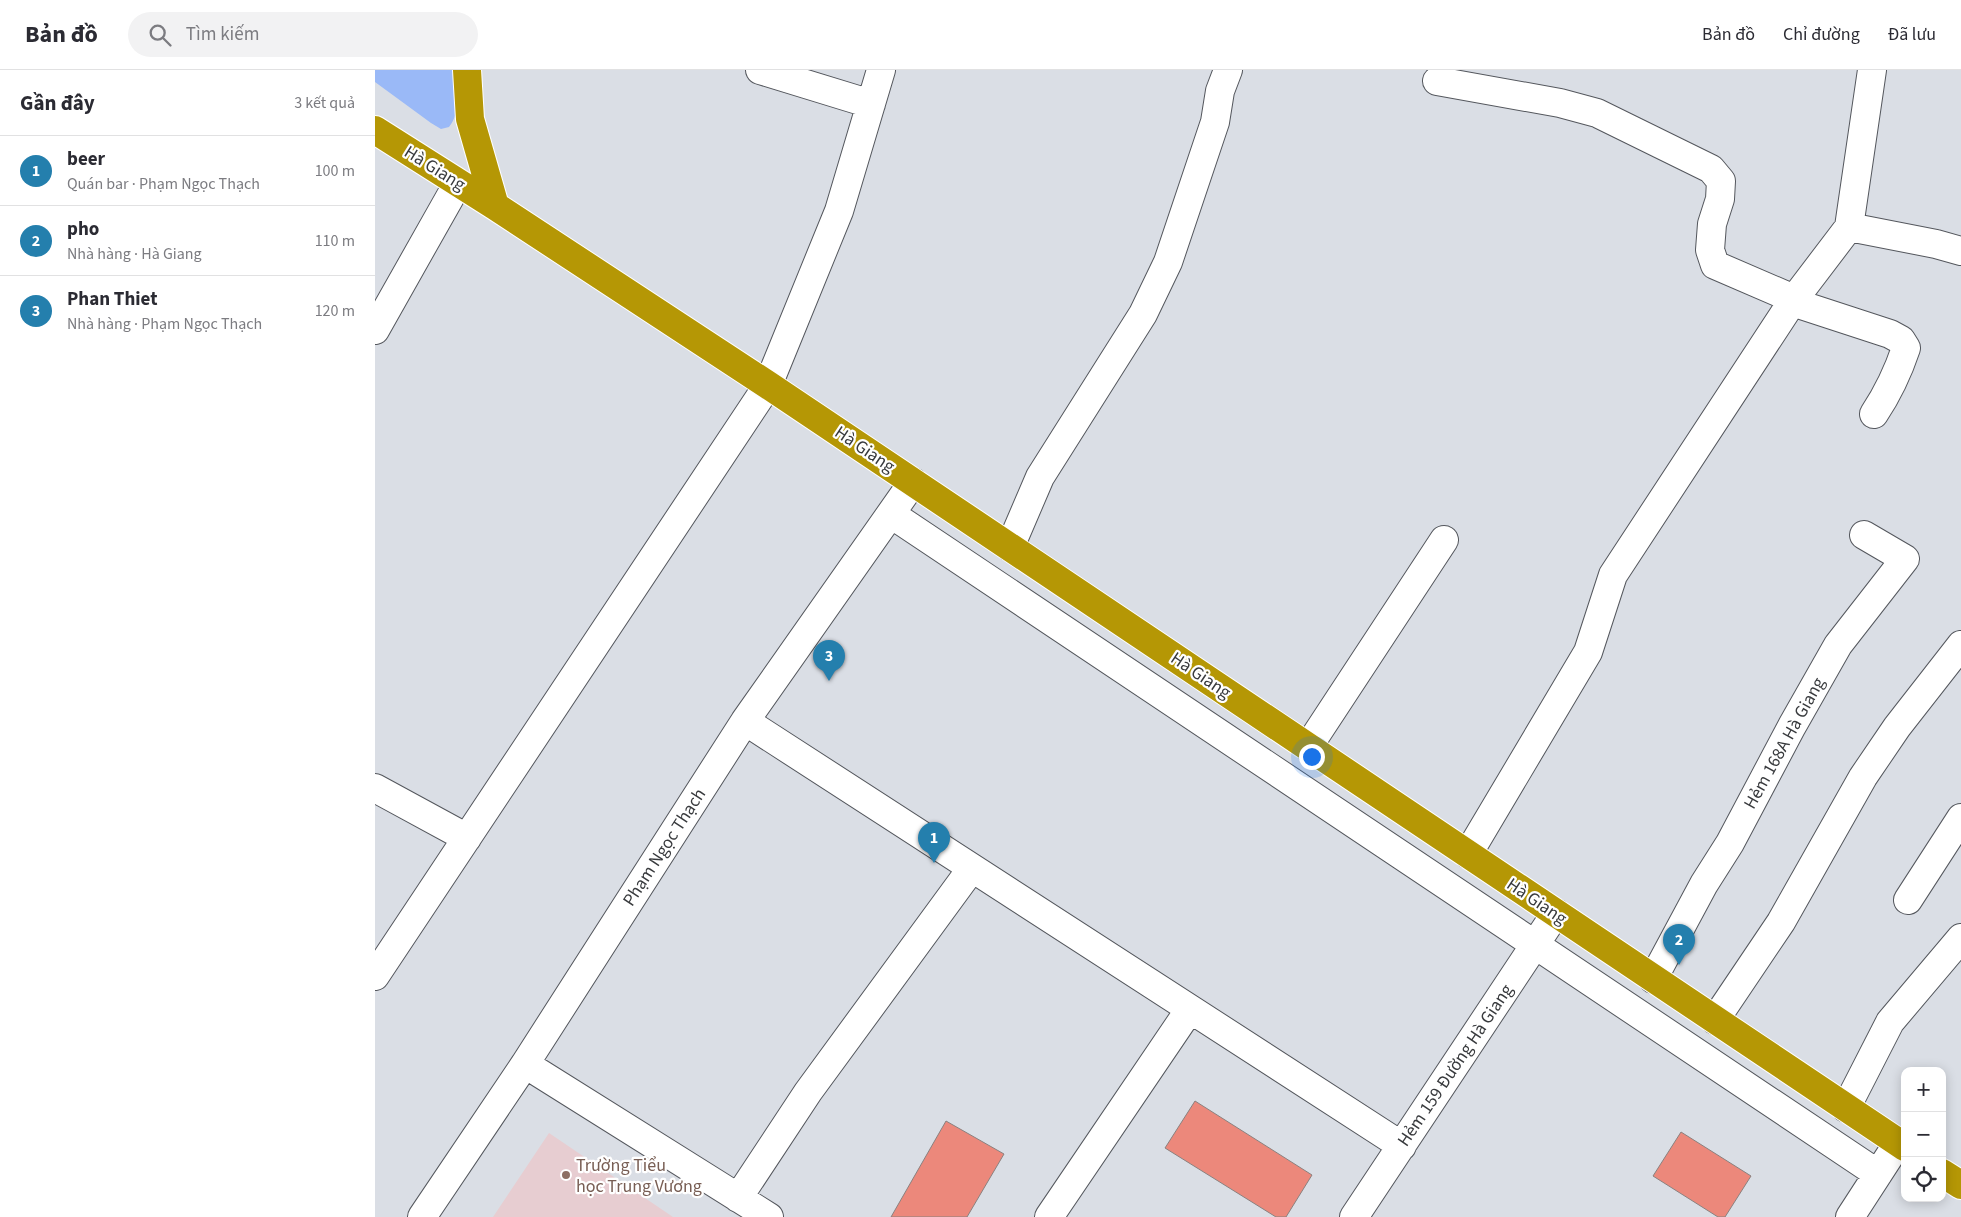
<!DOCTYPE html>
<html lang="vi">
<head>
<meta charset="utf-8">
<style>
  :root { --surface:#fff; --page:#f2f2f3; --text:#2b2b33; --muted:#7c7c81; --line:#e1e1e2; --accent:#247fad }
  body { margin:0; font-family:"Source Sans 3",sans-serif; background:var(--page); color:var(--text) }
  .controls { position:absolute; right:15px; bottom:15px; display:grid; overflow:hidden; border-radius:10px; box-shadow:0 2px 12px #0003 }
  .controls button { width:45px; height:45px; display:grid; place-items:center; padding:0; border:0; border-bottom:1px solid var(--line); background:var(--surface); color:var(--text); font:25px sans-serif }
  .you { position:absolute; left:936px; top:686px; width:18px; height:18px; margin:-12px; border:4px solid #fff; border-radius:50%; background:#1a73e8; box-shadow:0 0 0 8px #1a73e833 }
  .badge { display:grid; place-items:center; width:32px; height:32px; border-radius:50%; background:var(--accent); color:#fff; font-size:16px; font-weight:700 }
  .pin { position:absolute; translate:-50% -41px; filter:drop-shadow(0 1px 2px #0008) }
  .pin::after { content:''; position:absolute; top:26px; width:18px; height:15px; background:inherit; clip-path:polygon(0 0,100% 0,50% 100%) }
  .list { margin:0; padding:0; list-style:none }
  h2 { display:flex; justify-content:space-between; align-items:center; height:65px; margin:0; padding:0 20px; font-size:21px }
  h2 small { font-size:16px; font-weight:400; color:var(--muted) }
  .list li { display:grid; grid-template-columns:32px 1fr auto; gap:15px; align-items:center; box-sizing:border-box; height:70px; padding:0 20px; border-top:1px solid var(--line) }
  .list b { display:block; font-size:19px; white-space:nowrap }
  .list p { margin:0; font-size:16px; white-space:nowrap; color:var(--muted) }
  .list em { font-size:16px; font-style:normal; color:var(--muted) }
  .icon { flex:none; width:28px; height:28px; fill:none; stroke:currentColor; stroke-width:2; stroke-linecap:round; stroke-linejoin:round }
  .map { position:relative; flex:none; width:1586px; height:1147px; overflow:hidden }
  header { display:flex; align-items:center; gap:30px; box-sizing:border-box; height:70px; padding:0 25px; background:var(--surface); border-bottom:1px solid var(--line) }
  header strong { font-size:24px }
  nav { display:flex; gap:28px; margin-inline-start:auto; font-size:18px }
  .search { width:350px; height:45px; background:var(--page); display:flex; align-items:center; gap:12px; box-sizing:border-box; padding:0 18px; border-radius:28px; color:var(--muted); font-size:19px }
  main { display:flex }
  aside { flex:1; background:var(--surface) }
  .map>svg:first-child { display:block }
</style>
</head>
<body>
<header>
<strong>Bản đồ</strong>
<div class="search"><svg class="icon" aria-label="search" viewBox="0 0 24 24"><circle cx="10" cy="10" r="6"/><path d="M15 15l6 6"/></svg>Tìm kiếm</div>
<nav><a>Bản đồ</a><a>Chỉ đường</a><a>Đã lưu</a></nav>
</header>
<main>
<aside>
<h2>Gần đây<small>3 kết quả</small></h2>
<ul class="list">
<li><span class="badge">1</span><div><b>beer</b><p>Quán bar · Phạm Ngọc Thạch</p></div><em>100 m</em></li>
<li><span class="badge">2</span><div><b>pho</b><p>Nhà hàng · Hà Giang</p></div><em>110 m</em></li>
<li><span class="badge">3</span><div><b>Phan Thiet</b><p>Nhà hàng · Phạm Ngọc Thạch</p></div><em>120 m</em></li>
</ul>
</aside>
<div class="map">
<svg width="1586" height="1147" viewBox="0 0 1586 1147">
  <rect width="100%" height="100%" fill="#dadee5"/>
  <path fill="#e7cdd1" d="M174 1063 298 1147H118Z"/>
  <path fill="#9ab9f7" d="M0 0H84C83 18 86 43 74 57L66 59 56 53 0 12Z"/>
  <path fill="#ec887b" stroke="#8a817f" d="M820 1031 937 1105 911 1147H901L790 1078Z
    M571 1051 629 1084 592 1147H516Z
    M1306 1062 1376 1106 1350 1147H1343L1278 1106Z"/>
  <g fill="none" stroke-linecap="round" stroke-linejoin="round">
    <g stroke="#54575d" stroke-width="30">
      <path id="minor" d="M385 0 496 34
        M1062 11 1185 33 1222 43 1336 99 1346 111 1345 129 1337 154 1335 180 1340 195 1419 229
        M1474 157 1561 174 1586 181
        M1417 232 1515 264 1526 270 1531 278C1523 302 1513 323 1499 344
        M0 260 83 113
        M516 444 1503 1104
        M635 477 665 407 768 244 793 192 840 52 845 21 853 0
        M370 651 1027 1076
        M933 677 1069 470
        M0 718 92 768
        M1093 784 1213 582 1238 505 1417 232 1474 157 1497 0
        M1533 830 1586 748
        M0 906 393 315 464 141 506 0
        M1278 909 1329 814 1355 773 1417 656 1463 575 1530 489 1489 465
        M1340 950 1406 852 1488 707 1522 657 1586 575
        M150 994 394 1147
        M1471 1038 1515 952 1586 868
        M363 1128 433 1022 597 798
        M47 1147 150 994 370 651 538 412
        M674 1147 815 939
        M979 1147 1181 843
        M1475 1147 1523 1073"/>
    </g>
    <g stroke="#fff" stroke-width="30">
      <path id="highway" d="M92 0 95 49 120 136
        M0 60 120 136 393 315 1530 1077
        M1567 1103 1586 1115"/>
    </g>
    <use href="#minor" stroke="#fff" stroke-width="28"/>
    <use href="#highway" stroke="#b59705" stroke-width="28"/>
  </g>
  <circle fill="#8d6e63" stroke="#fff" stroke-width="2" cx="191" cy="1105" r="5"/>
  <g text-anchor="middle" stroke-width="4.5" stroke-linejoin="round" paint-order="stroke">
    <g font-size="18" fill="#393b3e" stroke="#fff">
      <text transform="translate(60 98) rotate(32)" y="6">Hà Giang</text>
      <text transform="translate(490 379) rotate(34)" y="6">Hà Giang</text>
      <text transform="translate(826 605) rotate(34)" y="6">Hà Giang</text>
      <text transform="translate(1409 673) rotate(-61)" y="6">Hẻm 168A Hà Giang</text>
      <text transform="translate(289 777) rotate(-57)" y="6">Phạm Ngọc Thạch</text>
      <text transform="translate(1162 831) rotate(34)" y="6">Hà Giang</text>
      <text transform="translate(1080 995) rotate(-56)" y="6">Hẻm 159 Đường Hà Giang</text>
    </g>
    <g font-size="18" fill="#785e54" stroke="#fff" text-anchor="start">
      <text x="201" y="1101">Trường Tiểu<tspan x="201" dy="21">học Trung Vương</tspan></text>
    </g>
  </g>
</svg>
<div class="controls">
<button>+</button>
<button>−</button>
<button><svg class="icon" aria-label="locate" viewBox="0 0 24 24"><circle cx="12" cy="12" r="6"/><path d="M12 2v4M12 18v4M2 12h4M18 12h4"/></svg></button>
</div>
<div class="you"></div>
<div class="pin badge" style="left:559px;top:793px">1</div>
<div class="pin badge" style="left:1304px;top:895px">2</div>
<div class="pin badge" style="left:454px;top:611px">3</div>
</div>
</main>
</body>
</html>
